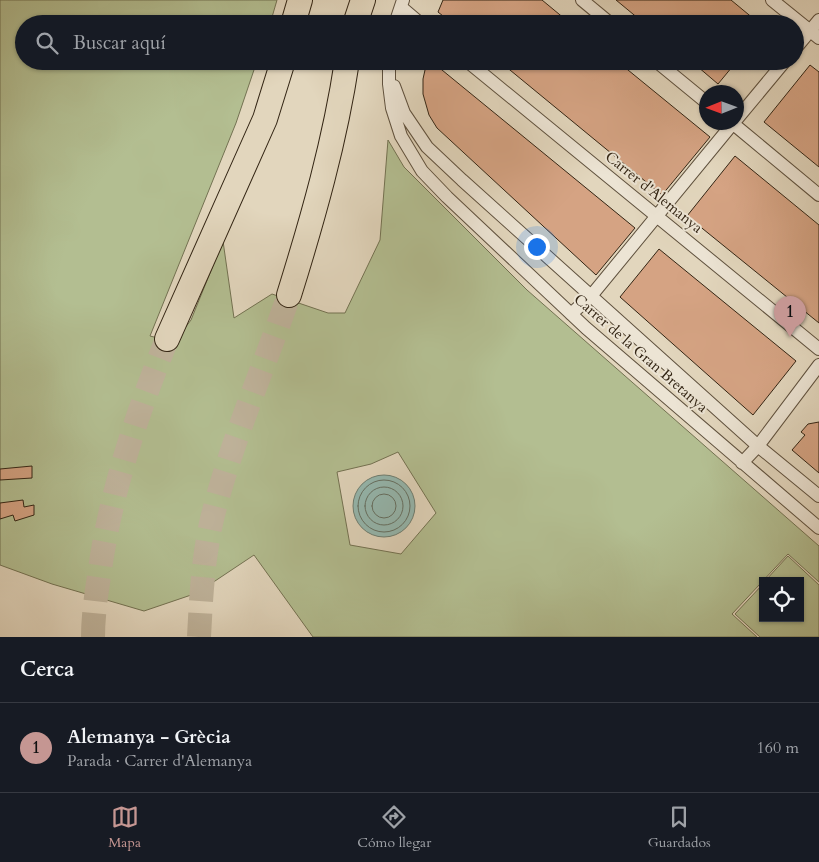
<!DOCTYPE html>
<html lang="es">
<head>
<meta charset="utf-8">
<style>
  :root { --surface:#171b24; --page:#242831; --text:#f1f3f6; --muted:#9ea1a6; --line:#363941; --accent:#c59692 }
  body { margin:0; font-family:Cardo,serif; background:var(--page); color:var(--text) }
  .controls { position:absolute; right:15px; bottom:15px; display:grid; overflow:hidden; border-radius:0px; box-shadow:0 1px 4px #0004 }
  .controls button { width:45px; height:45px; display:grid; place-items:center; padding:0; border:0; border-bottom:1px solid var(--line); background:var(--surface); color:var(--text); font:25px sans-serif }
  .compass { position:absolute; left:699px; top:85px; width:45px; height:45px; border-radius:50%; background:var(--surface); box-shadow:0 1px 4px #0004; rotate:269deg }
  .you { position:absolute; left:536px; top:246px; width:18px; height:18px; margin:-12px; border:4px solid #fff; border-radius:50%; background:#1a73e8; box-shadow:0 0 0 8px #1a73e833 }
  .badge { display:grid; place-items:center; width:32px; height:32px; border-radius:50%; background:var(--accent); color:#111; font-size:16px; font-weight:700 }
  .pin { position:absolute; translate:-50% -41px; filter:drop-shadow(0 1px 2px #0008) }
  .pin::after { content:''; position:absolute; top:26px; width:18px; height:15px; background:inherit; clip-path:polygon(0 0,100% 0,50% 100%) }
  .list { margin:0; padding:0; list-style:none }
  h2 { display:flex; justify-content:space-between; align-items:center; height:65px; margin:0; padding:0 20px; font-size:21px }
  h2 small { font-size:16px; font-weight:400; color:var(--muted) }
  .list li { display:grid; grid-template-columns:32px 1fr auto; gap:15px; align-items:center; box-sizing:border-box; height:90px; padding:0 20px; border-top:1px solid var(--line) }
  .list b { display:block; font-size:19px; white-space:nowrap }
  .list p { margin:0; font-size:16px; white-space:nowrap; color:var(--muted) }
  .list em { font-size:16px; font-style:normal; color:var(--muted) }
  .icon { flex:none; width:28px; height:28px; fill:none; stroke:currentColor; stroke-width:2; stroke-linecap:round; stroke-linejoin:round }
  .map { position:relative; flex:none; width:819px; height:637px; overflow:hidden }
  .search { position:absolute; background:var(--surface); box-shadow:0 1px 4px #0004; left:15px; right:15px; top:15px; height:55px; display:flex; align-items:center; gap:12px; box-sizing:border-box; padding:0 18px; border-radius:28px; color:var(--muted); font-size:19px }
  .sheet { height:155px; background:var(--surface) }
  nav { display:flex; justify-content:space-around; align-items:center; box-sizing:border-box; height:70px; border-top:1px solid var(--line); background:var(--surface); font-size:14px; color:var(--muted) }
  nav a { display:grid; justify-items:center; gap:2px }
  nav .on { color:var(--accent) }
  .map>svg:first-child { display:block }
</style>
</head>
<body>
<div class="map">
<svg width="819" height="637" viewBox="0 0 819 637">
  <rect width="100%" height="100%" fill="#e2d6bd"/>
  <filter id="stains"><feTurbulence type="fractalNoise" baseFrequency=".004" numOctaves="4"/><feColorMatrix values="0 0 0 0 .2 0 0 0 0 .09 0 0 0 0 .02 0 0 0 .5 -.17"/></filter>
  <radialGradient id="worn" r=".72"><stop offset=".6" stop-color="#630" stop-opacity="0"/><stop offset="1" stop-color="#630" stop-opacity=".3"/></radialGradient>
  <path fill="#b3be91" stroke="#737252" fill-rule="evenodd" d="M0 0H277L270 24H24V61H257L236 123 150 336 174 342 191 320 223 241 234 318 272 294 328 313H345L380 240 388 140 404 167 527 290 819 546V582L788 554 732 614 757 637H313L254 555 197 593 144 611 52 584 0 565ZM398 452 436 513 401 554 350 545 337 472 371 464Z
    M788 556 819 585V637H760L735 614 763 584V618H800V581H765Z"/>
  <path fill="#95b9b1" stroke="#6e7e72" d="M353 506a31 31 0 1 1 62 0a31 31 0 1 1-62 0Z"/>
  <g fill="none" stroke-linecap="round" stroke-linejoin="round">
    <path stroke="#646f62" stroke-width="1" d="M358 506a26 26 0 1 1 52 0a26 26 0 1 1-52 0Z
      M365 506a19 19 0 1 1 38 0a19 19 0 1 1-38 0Z
      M372 506a12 12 0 1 1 24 0a12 12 0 1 1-24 0Z"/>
  </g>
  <path fill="#d5a383" stroke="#332514" d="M443 0H542L571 24H453L438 12Z
    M616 0H731L760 24H645Z
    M427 61H431L635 228 596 275 437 128 429 115 423 94V79Z
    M499 61H617L710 137 662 195Z
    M691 61H737L718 84Z
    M810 65 819 72V167L764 122Z
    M735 156 819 225V323L687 216Z
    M659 249 796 361 753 415 620 297Z
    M819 422V473L792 450 805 435 801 432 808 424Z
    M32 466V478L0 480V469Z
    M23 500 24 507 34 505V515L15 521 13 515 0 519V503Z"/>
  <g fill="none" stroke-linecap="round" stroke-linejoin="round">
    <path stroke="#bfb39b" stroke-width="24" stroke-dasharray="24 12" stroke-linecap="butt" d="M93 637C93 617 96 596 99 576 110 494 136 416 167 339
      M199 637C201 598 203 558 212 519 231 442 263 370 289 295"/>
    <g stroke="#5f513e" stroke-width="14">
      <path id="minor" d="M582 0 611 24
        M772 0 819 38
        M401 7 421 24
        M395 24 403 0
        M795 49 819 20
        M389 61V84L392 108 401 136 422 171 447 197 586 328 819 528
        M467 61 819 349
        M656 61 706 102
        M394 86 404 113 427 147 462 180 758 446 819 496
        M736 120 785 61
        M731 122 819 195
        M571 314 591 296 734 122
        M742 463 758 446 819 365"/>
    </g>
    <g stroke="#332514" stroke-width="26">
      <path id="motorway" d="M293 24 300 0
        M355 24 363 0
        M289 295C313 218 335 141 347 61
        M167 339 265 119 283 61"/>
    </g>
    <use href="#minor" stroke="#ece4d4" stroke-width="12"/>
    <use href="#motorway" stroke="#e2d6bd" stroke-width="24"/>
  </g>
  <g text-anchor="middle" stroke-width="4" stroke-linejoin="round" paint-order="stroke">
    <g font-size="15" fill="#332514" stroke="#ece4d4">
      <text transform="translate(654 192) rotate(39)" y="5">Carrer d'Alemanya</text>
      <text transform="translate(641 353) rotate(41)" y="5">Carrer de la Gran Bretanya</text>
    </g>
  </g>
  <rect width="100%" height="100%" filter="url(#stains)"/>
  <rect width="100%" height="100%" fill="url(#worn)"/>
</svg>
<div class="controls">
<button><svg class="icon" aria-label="locate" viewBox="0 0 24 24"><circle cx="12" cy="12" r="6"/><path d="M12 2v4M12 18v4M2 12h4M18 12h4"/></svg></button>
</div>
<svg class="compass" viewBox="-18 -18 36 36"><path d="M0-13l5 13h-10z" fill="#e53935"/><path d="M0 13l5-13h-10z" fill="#9ea1a6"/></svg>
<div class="you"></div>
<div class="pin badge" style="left:790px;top:337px">1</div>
<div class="search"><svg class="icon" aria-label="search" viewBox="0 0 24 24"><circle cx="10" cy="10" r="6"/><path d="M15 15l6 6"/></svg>Buscar aquí</div>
</div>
<section class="sheet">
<h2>Cerca<small></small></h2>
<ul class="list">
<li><span class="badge">1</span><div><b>Alemanya - Grècia</b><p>Parada · Carrer d'Alemanya</p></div><em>160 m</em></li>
</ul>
</section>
<nav>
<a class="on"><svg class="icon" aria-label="map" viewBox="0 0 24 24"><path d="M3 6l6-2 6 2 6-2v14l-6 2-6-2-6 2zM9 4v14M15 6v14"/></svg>Mapa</a>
<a><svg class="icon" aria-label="directions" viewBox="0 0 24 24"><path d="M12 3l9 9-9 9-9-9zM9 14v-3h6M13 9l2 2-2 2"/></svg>Cómo llegar</a>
<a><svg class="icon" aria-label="saved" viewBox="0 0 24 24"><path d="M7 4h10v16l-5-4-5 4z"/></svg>Guardados</a>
</nav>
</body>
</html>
